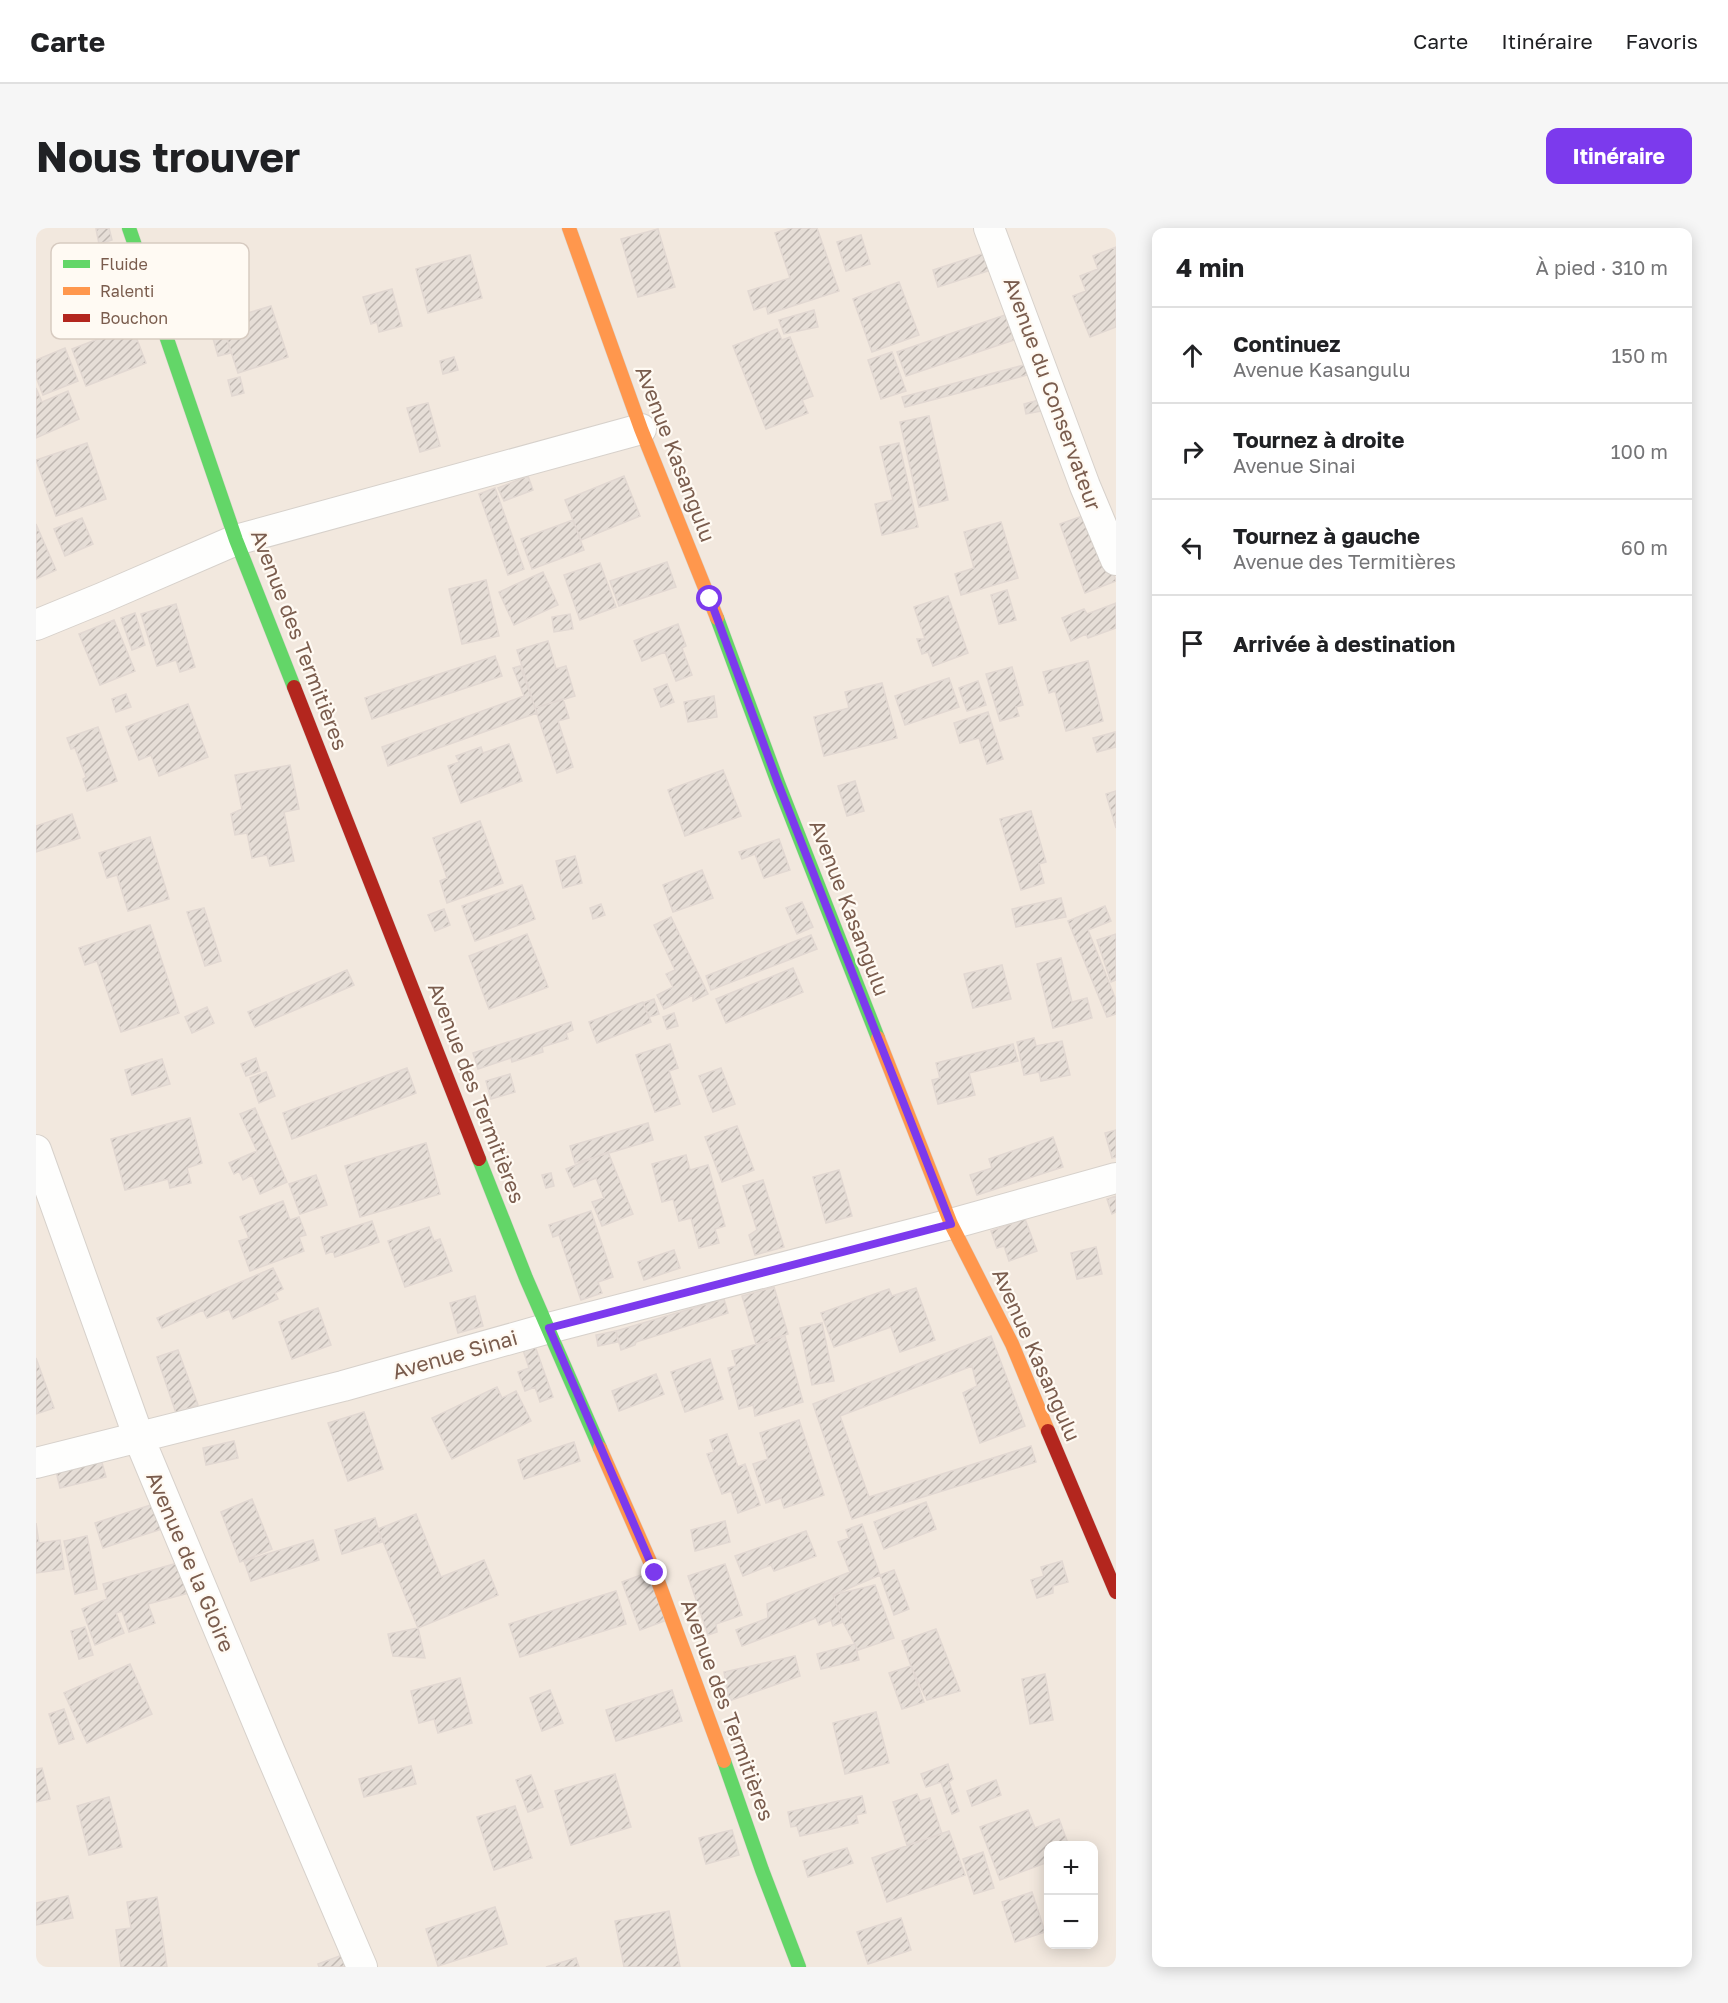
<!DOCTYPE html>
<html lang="fr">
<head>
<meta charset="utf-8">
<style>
  :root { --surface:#fff; --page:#f6f6f6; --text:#202124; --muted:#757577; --line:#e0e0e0; --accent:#7c3aed }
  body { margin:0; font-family:"Golos Text",sans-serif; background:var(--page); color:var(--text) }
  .controls { position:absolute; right:18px; bottom:18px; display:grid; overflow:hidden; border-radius:12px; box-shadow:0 3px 15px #0003 }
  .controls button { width:54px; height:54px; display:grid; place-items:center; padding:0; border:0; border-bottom:2px solid var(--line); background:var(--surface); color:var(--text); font:30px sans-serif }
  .stop { position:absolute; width:18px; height:18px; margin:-14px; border:4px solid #7c3aed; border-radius:50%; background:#fff }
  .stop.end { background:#7c3aed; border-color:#fff; box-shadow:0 2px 6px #0008 }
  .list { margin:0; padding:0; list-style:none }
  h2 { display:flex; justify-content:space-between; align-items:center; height:78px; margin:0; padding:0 24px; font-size:26px }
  h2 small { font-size:20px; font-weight:400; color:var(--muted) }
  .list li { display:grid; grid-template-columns:39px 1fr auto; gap:18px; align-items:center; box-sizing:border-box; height:96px; padding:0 24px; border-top:2px solid var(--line) }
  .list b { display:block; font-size:22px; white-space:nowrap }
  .list p { margin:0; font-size:20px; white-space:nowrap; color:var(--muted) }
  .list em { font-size:20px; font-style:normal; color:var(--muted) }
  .icon { flex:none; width:33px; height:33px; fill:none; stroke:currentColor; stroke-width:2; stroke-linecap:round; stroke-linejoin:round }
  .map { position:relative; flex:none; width:1080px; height:1739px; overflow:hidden; border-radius:12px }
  header { display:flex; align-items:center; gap:36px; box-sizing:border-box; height:84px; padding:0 30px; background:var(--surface); border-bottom:2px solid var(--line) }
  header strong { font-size:28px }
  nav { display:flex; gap:33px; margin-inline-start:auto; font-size:21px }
  .intro { display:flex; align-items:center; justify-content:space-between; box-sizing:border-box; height:144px; padding:0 36px }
  h1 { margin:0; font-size:42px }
  .button { padding:15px 27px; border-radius:12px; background:var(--accent); color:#fff; font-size:21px; font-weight:700 }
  main { display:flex; gap:36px; padding:0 36px }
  aside { flex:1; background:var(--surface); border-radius:12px; box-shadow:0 3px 15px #0003 }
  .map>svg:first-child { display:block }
</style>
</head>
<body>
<header>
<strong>Carte</strong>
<nav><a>Carte</a><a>Itinéraire</a><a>Favoris</a></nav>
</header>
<div class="intro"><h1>Nous trouver</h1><a class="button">Itinéraire</a></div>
<main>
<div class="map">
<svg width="1080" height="1739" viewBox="0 0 1080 1739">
  <defs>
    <pattern id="building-hatch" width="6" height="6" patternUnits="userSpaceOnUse" patternTransform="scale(1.5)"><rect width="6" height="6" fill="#e6ded7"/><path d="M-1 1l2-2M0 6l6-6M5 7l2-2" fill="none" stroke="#bfb7b1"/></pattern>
  </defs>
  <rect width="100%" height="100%" fill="#f9f5f0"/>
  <path fill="#f2e8de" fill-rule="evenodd" d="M0 0H1080V1739H0ZM1012 1618H1058V1716H1012Z"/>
  <path fill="url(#building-hatch)" stroke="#e2d8d2" stroke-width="1.5" d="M73 0 76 12 63 16 60 1Z
    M755 0H781L803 63 732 86 730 78 718 82 712 63 754 50 739 5Z
    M622 1 639 59 602 69 585 11Z
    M825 7 834 36 810 43 801 14Z
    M1080 19V99L1054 109 1037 68 1050 63 1044 48 1062 41 1057 28Z
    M952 24 958 41 902 59 897 42Z
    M434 27 446 70 392 85 380 41Z
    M863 54 883 107 836 124 817 71Z
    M356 61 366 98 343 104 341 94 335 96 327 69Z
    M235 78 252 129 202 145 185 93Z
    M778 82 782 99 748 106 743 92Z
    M969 87 978 112 870 148 861 124Z
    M96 98 110 135 50 158 36 121Z
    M188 100 195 125 182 128 175 103Z
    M741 101 746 112 754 109 777 168 766 172 772 185 730 201 697 118Z
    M29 120 42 153 7 167 0 149V132Z
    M856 124 870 163 845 171 832 132Z
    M418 129 422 142 407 146 404 133Z
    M992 136 995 146 869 179 866 169Z
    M204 149 208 165 196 168 192 152Z
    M0 160 6 174 32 163 43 191 0 210Z
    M1003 172 1006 183 990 186 988 176Z
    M392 175 404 218 384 224 371 180Z
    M893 188 912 272 883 279 864 194Z
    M51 215 70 271 20 288 0 232Z
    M863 215 882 299 846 307 839 276 857 272 844 219Z
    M492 248 497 262 468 273 462 260Z
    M588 248 604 288 545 312 529 272Z
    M459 260 488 341 472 347 443 266Z
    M1055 285 1080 353 1049 365 1024 296Z
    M46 290 57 316 29 328 18 301Z
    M537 292 548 322 496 341 485 311Z
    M965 294 982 350 925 367 919 346 938 340 928 304Z
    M0 296 20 342 0 351Z
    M631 334 640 359 583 378 574 353Z
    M564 335 580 379 544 392 528 347Z
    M507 344 522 377 478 397 463 364Z
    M450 352 463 408 426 416 413 361Z
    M971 362 980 392 963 396 955 367Z
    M912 368 932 425 897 438 892 424 886 426 881 411H889L878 379Z
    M1080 375V400L1052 410 1050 406 1035 413 1026 390 1048 381 1051 386Z
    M140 376 159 439 144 444 140 432 121 438 105 386Z
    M99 385 109 417 96 422 85 390Z
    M534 386 537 401 518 404 516 389Z
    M78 392 99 443 64 457 43 406Z
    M642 396 650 418 646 420 656 447 640 453 629 424 606 433 598 413Z
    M512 413 520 441 530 438 539 468 499 480 481 422Z
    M459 428 466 448 336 491 329 470Z
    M1052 433 1067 493 1030 503 1019 463 1013 465 1007 444Z
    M484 438 501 485 352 538 346 519 488 468 477 440Z
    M976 439 987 477 980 479 983 488 964 493 950 446Z
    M913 450 923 479 869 497 859 468Z
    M942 453 950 477 931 483 923 460Z
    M846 455 861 510 788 528 778 489 813 480 809 464Z
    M631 456 638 474 625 479 618 461Z
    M90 466 95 479 80 484 76 471Z
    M678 468 681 489 652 494 648 474Z
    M527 471 533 490 522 493 537 539 521 545 499 480Z
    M152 476 172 529 123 548 115 527 103 532 90 499Z
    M952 484 967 531 951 536 943 510 924 515 918 495Z
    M62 499 81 553 51 563 47 551 50 549 39 520 35 521 31 510Z
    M1079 504 1080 519 1061 524 1057 510Z
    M473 516 486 553 425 575 412 538 423 534 420 528 445 519 447 525Z
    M254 537 263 581 248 584 258 633 234 638 231 627 216 630 211 605 199 607 195 586 206 581 199 547Z
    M687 542 705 588 649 608 632 562Z
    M819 553 828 583 811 588 802 558Z
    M1080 563V600L1070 566Z
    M995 583 1010 634 1003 636 1008 655 985 662 964 591Z
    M36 586 44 610 0 624V598Z
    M444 593 467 655 411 675 404 653 411 650 397 610Z
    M114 609 133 671 92 683 81 647 71 650 63 625Z
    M743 611 754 642 728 650 719 626 706 631 703 624Z
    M539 628 546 655 527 660 520 633Z
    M666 642 677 670 637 684 627 657Z
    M486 657 499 691 439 713 426 678Z
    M1025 670 1030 689 980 699 976 681Z
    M766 674 777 699 761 706 750 680Z
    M565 676 569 687 557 691 554 680Z
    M1069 678 1075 693 1052 702 1080 772V786L1071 789 1032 693Z
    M168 680 185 733 169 738 151 684Z
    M408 681 414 697 399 703 392 687Z
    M635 689 672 766 657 773V767L628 781 621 767 637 759 630 746 639 742 618 697Z
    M114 697 143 785 85 804 61 733 49 737 43 720Z
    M491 706 512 759 453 781 433 728Z
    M1080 706V752L1075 754 1061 712Z
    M775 707 781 721 675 762 670 748Z
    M1025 730 1036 774 1051 770 1056 790 1017 800 1001 736Z
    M966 737 975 771 937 780 928 746Z
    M757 740 767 764 690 795 680 771Z
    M311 742 318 757 219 799 212 784Z
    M618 771 623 786 613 789 607 775Z
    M607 774 615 794 561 815 553 794Z
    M171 779 178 795 156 805 149 789Z
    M638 785 642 798 631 801 627 789Z
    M535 794 537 802 530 805 532 811 506 819 507 824 476 834 475 830 442 841 437 825Z
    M998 810 1000 818 1026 813 1034 847 1005 853 1003 844 988 847 981 814Z
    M634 816 642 840 633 843 644 876 619 884 600 827Z
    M977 816 982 833 933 845 939 867 902 876 896 852 904 850 900 835Z
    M220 830 224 843 210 848 205 836Z
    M126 831 134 856 96 867 89 842Z
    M371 840 380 865 256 911 247 885Z
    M685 840 699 876 677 884 663 848Z
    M230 844 239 868 223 875 214 850Z
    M474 846 479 864 455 871 450 853Z
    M219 880 251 954 224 966 216 947 207 952 203 943 198 946 193 935 221 923 204 886Z
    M154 890 166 935 151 940 155 955 134 960 132 951 89 962 75 911Z
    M612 895 617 912 539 935 534 918Z
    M701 898 718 942 686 954 669 909Z
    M1080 902V929L1076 930 1069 905Z
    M1017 909 1027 939 941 967 934 947 956 940 953 931Z
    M390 915 404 966 324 989 309 938Z
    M572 924 597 986 566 998 556 974 568 970 560 950 538 959 530 941Z
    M650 927 654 942 672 937 689 998 679 1001 683 1015 663 1020 655 990 643 993 637 971 626 974 616 936Z
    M803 942 816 988 790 995 777 949Z
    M515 945 518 958 510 960 506 947Z
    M280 947 291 977 264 986 253 956Z
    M727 952 748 1019 719 1027 713 1007 721 1002 707 958Z
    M1080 968V984L1076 986 1071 971Z
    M247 973 254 992 263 989 270 1007 263 1009 268 1023 214 1043 203 1013 213 1010 204 989Z
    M555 983 577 1049 562 1054 566 1065 545 1072 523 1007 517 1009 513 997Z
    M989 991 1001 1023 973 1033 968 1018 961 1020 955 1003Z
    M336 993 343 1014 299 1029 297 1023 290 1026 285 1009Z
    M393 999 398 1013 404 1011 416 1043 369 1059 352 1013Z
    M1060 1019 1066 1046 1041 1051 1035 1025Z
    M638 1022 644 1040 608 1052 602 1034Z
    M237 1040 247 1061 239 1065 242 1071 197 1091 193 1081 171 1090 167 1082 126 1100 121 1090Z
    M738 1059 752 1106 720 1116 706 1068Z
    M880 1060 899 1112 864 1124 855 1099 798 1119 785 1085 853 1061 856 1068Z
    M439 1068 447 1098 422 1105 414 1075Z
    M688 1071 692 1085 600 1114 599 1117 585 1122 580 1103Z
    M282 1080 295 1117 256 1131 243 1094Z
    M786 1095 798 1153 776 1157 764 1100Z
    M580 1103 582 1114 562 1118 560 1107Z
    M749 1108 767 1174 719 1188 717 1177 703 1181 692 1140 700 1138 696 1123Z
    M955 1108 989 1198 944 1215 927 1165 941 1158 936 1138 804 1188 833 1269 995 1218 1000 1234 816 1291 777 1176Z
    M499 1118 517 1169 504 1174 499 1159 489 1163 482 1144 493 1140 487 1122Z
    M142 1122 162 1177 140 1185 121 1129Z
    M0 1130 18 1180 0 1186Z
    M674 1131 687 1171 649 1184 635 1144Z
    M620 1146 628 1166 583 1183 576 1163Z
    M461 1159 466 1170 480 1163 495 1193 416 1231 396 1190Z
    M328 1184 347 1241 312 1253 292 1195Z
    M763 1192 788 1267 748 1280 745 1270 730 1275 717 1236 732 1231 724 1205Z
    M691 1206 702 1239 709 1236 724 1277 702 1285 695 1263 686 1266 671 1226 678 1224 674 1212Z
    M198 1213 202 1230 170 1237 167 1220Z
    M538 1214 544 1233 488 1251 482 1232Z
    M65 1231 70 1249 24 1260 20 1243Z
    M216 1271 236 1321 204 1334 185 1284Z
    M124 1274 132 1299 67 1320 59 1295Z
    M890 1274 900 1301 848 1321 838 1294Z
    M380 1286 405 1349 448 1332 462 1367 382 1400 342 1301Z
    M339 1290 346 1314 306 1326 299 1302Z
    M689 1293 694 1314 659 1323 655 1302Z
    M0 1295 3 1315 24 1312 28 1341 0 1345Z
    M826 1296 844 1347 797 1367 807 1394 797 1398 795 1392 783 1397 780 1390 706 1418 700 1402 732 1390 731 1376 814 1344 802 1314 813 1310 810 1302Z
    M770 1303 780 1328 738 1343 735 1337 707 1348 699 1328Z
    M51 1308 61 1361 39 1366 28 1313Z
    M277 1312 283 1332 215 1353 208 1333Z
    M1026 1333 1032 1354 1017 1358V1365L1001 1370 995 1352 1008 1348 1005 1339Z
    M145 1334 153 1365 112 1376 119 1395 93 1404 86 1383 80 1385 88 1405 59 1417 46 1381 71 1371 67 1356Z
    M689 1336 706 1387 680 1396 681 1404 672 1407 652 1348Z
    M858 1342 873 1381 858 1387 844 1347Z
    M613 1344 631 1392 604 1402 586 1354Z
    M839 1357 858 1410 822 1422 807 1394 797 1367Z
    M580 1363 590 1396 484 1429 473 1396Z
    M49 1399 57 1427 43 1431 35 1403Z
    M382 1400 389 1430 357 1428 352 1406Z
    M900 1401 924 1463 891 1472 875 1438 866 1413Z
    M819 1416 823 1432 785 1441 781 1426Z
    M759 1428 764 1448 693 1473 688 1444Z
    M94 1436 116 1486 51 1515 28 1465Z
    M875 1438 888 1474 866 1481 853 1445Z
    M1009 1446 1017 1492 994 1496 986 1451Z
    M424 1450 436 1495 402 1505 398 1491 383 1495 375 1463Z
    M514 1462 527 1495 506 1503 494 1470Z
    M636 1462 646 1493 580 1513 570 1482Z
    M28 1481 38 1511 23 1516 13 1486Z
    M840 1484 853 1535 809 1546 797 1495Z
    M912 1536 917 1551 913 1554 923 1583 916 1586 905 1554 890 1559 885 1546Z
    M375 1538 380 1556 328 1569 323 1551Z
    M6 1540 14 1571 0 1574V1541Z
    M579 1546 595 1599 535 1617 519 1563Z
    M495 1547 507 1579 492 1584 480 1552Z
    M960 1552 965 1567 936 1578 931 1563Z
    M881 1566 884 1573 894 1570 906 1606 871 1617 857 1574Z
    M826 1568 830 1585 820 1587 822 1595 764 1608 761 1598 755 1599 752 1584Z
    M73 1569 86 1619 53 1627 41 1578Z
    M479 1578 496 1630 458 1642 441 1589Z
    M992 1582 999 1600 1023 1591 1033 1618H1012V1634L964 1652 944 1599Z
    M696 1602 703 1627 670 1636 663 1610Z
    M913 1603 929 1647 851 1674 836 1630Z
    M811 1620 817 1635 772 1649 767 1633Z
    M947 1624 958 1660 938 1666 927 1631Z
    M996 1664 1009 1704 979 1714 966 1674Z
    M32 1668 37 1690 0 1697V1675Z
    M121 1669 131 1739H85L80 1702 95 1700 91 1674Z
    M459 1679 471 1716 402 1738 390 1701Z
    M633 1683 644 1739H588L579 1693Z
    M865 1690 875 1722 832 1736 821 1704Z
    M312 1725 317 1739H283L282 1736Z
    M540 1730 543 1739H510Z"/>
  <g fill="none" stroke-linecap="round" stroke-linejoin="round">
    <g stroke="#d7d1cb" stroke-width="32">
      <path id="street" d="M953 0 1049 258 1080 332
        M0 397 66 370 200 312 605 201
        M0 922 103 1210 234 1524 326 1739
        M0 1235 307 1158 513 1100 915 996 1080 950"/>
    </g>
    <g stroke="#d9d2cb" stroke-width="15">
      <path id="fast" d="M93 0 200 312 258 459
        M681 390 742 555 842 810
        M443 931 490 1050 564 1220
        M688 1533 726 1642 763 1739"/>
    </g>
    <g stroke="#d9d2cb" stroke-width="15">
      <path id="slow" d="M533 0 605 201 681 390
        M842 810 915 996 976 1116 1012 1203
        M564 1220 619 1345 688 1533"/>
    </g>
    <g stroke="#d9d2cb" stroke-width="15">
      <path id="jam" d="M258 459 443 931
        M1012 1203 1080 1364"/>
    </g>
    <use href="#street" stroke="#fefefd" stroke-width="30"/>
    <use href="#fast" stroke="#63d668" stroke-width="14"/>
    <use href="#slow" stroke="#ff974d" stroke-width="14"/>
    <use href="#jam" stroke="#b3261e" stroke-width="14"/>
  </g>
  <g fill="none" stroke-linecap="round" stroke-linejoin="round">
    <path stroke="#7c3aed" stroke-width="8" d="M619 1345 513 1100 915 996 742 555 674 371"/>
  </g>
  <g text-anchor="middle" stroke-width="4.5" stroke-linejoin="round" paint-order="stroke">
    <g font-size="21" fill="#7a5c4d" stroke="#fffaf3">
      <text transform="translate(1016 166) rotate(70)" y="7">Avenue du Conservateur</text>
      <text transform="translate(639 226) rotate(69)" y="7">Avenue Kasangulu</text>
      <text transform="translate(263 412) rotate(69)" y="7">Avenue des Termitières</text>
      <text transform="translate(813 680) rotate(69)" y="7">Avenue Kasangulu</text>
      <text transform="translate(440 865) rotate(69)" y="7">Avenue des Termitières</text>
      <text transform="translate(419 1127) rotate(-16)" y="7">Avenue Sinai</text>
      <text transform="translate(1000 1127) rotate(66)" y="7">Avenue Kasangulu</text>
      <text transform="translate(154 1334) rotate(67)" y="7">Avenue de la Gloire</text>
      <text transform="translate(691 1482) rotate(70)" y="7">Avenue des Termitières</text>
    </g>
  </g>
  <rect x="15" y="15" width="198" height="96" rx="9" fill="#fffaf3" stroke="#d7cbc1" stroke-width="1.5"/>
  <rect x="27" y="32" width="27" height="8" fill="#63d668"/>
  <rect x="27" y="59" width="27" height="8" fill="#ff974d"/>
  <rect x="27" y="86" width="27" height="8" fill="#b3261e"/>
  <g font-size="16" fill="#7a5c4d">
    <text x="64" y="42">Fluide</text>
    <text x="64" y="69">Ralenti</text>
    <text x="64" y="96">Bouchon</text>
  </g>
</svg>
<div class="controls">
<button>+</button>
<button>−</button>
</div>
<div class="stop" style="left:674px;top:371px"></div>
<div class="stop end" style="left:619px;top:1345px"></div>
</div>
<aside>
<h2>4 min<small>À pied · 310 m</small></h2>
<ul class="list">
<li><svg class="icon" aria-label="ahead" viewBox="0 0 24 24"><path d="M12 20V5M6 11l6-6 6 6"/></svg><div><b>Continuez</b><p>Avenue Kasangulu</p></div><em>150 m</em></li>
<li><svg class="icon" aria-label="right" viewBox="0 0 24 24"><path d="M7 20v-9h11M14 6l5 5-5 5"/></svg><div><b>Tournez à droite</b><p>Avenue Sinai</p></div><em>100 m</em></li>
<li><svg class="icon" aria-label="left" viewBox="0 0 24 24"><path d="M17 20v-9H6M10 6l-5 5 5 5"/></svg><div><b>Tournez à gauche</b><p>Avenue des Termitières</p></div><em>60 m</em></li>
<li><svg class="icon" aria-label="arrive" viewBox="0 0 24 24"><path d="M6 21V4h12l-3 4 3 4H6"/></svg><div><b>Arrivée à destination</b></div></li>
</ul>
</aside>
</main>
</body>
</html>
